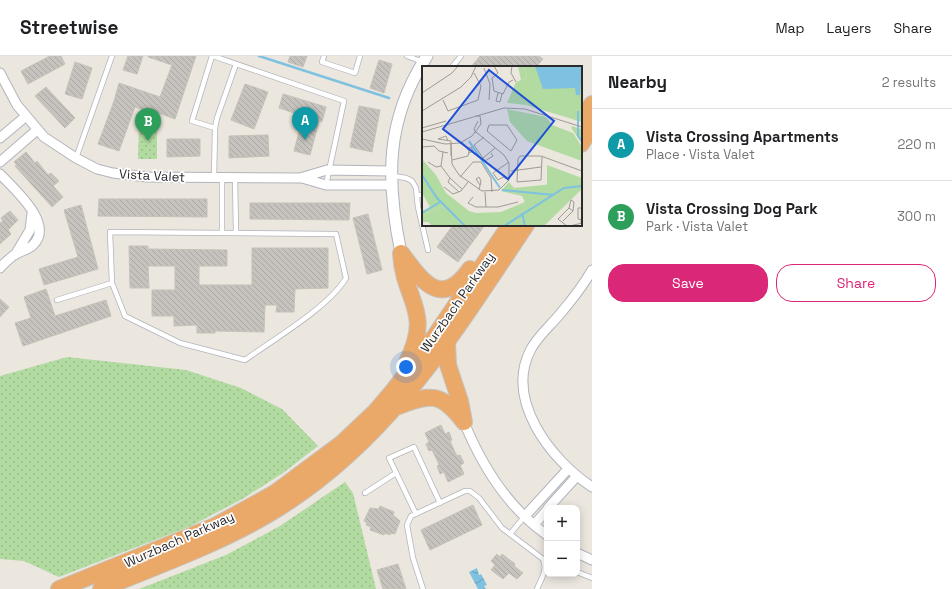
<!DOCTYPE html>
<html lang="en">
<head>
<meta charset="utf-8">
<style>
  :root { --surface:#fff; --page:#f6f6f6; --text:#202124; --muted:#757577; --line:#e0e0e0; --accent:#db2777 }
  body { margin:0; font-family:"Space Grotesk",sans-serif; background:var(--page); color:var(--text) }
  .controls { position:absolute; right:12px; bottom:12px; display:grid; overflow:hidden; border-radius:8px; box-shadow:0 2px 10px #0003 }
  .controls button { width:36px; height:36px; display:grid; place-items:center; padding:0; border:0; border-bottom:1px solid var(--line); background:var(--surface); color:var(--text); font:20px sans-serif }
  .you { position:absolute; left:406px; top:311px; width:14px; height:14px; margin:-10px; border:3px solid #fff; border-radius:50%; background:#1a73e8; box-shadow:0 0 0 6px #1a73e833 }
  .badge { display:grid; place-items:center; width:26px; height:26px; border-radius:50%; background:var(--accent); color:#fff; font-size:13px; font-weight:700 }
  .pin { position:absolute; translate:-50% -33px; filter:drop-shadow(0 1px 2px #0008) }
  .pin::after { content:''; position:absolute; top:21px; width:14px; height:12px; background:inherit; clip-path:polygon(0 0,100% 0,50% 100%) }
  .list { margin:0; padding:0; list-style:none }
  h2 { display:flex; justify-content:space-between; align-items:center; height:52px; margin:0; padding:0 16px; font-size:17px }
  h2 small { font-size:13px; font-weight:400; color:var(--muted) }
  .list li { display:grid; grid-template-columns:26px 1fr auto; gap:12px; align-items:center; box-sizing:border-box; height:72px; padding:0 16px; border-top:1px solid var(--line) }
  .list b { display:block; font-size:15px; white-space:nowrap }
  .list p { margin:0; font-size:13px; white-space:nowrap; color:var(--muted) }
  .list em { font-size:13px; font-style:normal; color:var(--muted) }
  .actions { display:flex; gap:8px; padding:12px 16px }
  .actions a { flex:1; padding:9px 0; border:1px solid var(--accent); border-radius:16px; text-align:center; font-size:14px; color:var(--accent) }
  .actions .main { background:var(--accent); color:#fff }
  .map { position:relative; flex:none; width:592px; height:533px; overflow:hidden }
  header { display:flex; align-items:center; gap:24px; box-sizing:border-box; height:56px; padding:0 20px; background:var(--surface); border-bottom:1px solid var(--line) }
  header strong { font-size:19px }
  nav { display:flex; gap:22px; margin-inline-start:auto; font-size:14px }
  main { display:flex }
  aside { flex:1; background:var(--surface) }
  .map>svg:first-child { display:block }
</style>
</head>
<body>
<header>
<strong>Streetwise</strong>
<nav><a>Map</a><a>Layers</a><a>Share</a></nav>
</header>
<main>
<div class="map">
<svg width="592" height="533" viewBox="0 0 592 533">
  <defs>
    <pattern id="grass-dots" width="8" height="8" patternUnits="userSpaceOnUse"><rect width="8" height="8" fill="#b2dba1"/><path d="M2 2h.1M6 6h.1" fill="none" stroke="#99bc8b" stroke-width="1.8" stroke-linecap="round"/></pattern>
    <pattern id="water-waves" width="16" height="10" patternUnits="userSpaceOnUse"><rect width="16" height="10" fill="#7ec1e0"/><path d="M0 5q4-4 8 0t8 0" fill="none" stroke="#679db6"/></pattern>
    <pattern id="building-back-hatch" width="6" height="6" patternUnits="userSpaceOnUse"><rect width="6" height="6" fill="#c6c3be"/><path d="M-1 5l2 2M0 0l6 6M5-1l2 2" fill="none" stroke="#aaa8a3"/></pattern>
  </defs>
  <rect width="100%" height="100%" fill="#ebe6de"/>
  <path fill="url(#grass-dots)" d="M139 66H157V103H138Z
    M67 301 186 314 241 332 282 353 318 390 283 417 244 442 191 470 59 521 24 505 0 503V320Z
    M345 426 353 437 376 533H139L226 499 280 470Z"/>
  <path fill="url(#water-waves)" d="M477 512 479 519 481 518 487 529 484 530 486 533H478L469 516Z"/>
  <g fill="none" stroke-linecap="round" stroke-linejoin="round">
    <path stroke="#7ec1e0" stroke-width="2.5" d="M259 0 389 42"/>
  </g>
  <path fill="url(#building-back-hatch)" stroke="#c6c2b8" d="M50 0H61L65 8 28 28 21 15Z
    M128 0H143L137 18 123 14Z
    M148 0H196L175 63 145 52 144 54 135 51 119 95 98 88 114 45 119 27 160 41 172 9 148 1Z
    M290 0H307L303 11 288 6Z
    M480 0H539L543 3 536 11H471Z
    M379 4 392 8 384 37 370 32Z
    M75 6 92 12 82 43 65 38Z
    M245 28 268 36 254 73 231 64Z
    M46 31 75 62 65 72 35 40Z
    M283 38 326 51 322 66 319 65 310 99 294 95 303 60 279 52Z
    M359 50 380 54 372 96 350 91Z
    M268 79 269 100 229 102V80Z
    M167 83H200V100L167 101Z
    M26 96 35 107 37 105 48 119 51 117 59 125 53 130 63 141 52 151 15 110 17 109 14 106Z
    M99 143H207V161L98 160Z
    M250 147H350L349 164 250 163Z
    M81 149 98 213 44 229 39 213 78 201 64 154Z
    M10 155 18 164 8 174 11 178 0 188V167L3 165 1 162Z
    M368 158 382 214 367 218 353 162Z
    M453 169H485L458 206 437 191Z
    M129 190H148V193L227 194V210H199V229H252V192H328V232L295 233 294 256H276L277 249H265L264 276 215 275V277H197V269L174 270V260H152V234H175V210H148L149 232H130Z
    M46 233 55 260 106 244 111 260 23 290 15 267 31 262 24 241Z
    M0 243 9 251 0 261Z
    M441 369 445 378 449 376 452 384 450 385 455 396 457 400 460 399 464 407 460 409 464 418 448 426 444 416 440 418 437 410 439 409 437 404 432 394 429 395 426 388 429 386 425 377Z
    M473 449 482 469 430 494 421 474Z
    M380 450 394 456 393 459 400 465 395 478 391 477 390 479 385 477 384 479 370 474 371 471 366 469 367 467 364 465 370 452 379 453Z
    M497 498 500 501 502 498 515 508 514 510 523 517 517 523 509 517 503 523 491 514 495 509 491 505Z
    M398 508 406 533H383L377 514Z"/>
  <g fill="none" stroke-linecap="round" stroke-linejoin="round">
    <g stroke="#b2b4bd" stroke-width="6">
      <path id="service" d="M212 0 192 65 215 72
        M213 0 344 45 326 129
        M324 0 322 6 355 17 360 0
        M407 0 423 6
        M452 11 461 0
        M76 102 112 0
        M393 120 406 122 412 125 416 132 418 151 428 194
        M214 121 215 72 217 62 236 8
        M235 121 236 177
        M417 139H423
        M110 176 336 178 346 222C329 251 274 283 245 304L180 287 125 260 112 227Z
        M222 177V121
        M57 244 112 227
        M365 437 396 417
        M416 458 389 402 414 391 440 447
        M510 478 525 460
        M577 516 592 522
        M423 533 413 502 407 469 411 460 465 435H470L479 442 502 472 543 503C548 514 541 523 537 533"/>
    </g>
    <g stroke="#b2b4bd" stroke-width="11">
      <path id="minor" d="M0 17 17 49 44 81 76 102 97 113 113 117 147 121 300 122 327 114 391 115
        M0 82 25 61
        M0 106 37 74
        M0 118C14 133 55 168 33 189 28 194 20 195 14 199 9 203 4 207 0 212
        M302 122 326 129H391
        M15 199 30 174 32 157
        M592 214C583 230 572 244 560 258 550 270 538 280 531 293 504 344 551 404 592 431
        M464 366C482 410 507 451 547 479
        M548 452 577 420
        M525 460 568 413
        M534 469 547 454
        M577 497 592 504"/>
    </g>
    <g stroke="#b2b4bd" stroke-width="13">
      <path id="tertiary" d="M401 197C386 124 385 64 427 0"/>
    </g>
    <g stroke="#c4c4c4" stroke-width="18">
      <path id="motorway" d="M581 64 592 48
        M581 88 592 71
        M401 197C422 225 441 254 470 213
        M401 198C404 246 433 254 407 306
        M447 286 448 309 460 345 464 366
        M399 350C431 337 442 337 464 366
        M59 533 215 470 275 437 341 388 375 356 393 335 435 280 510 169
        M101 533C159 509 219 488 272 456 388 386 453 278 526 169"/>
    </g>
    <use href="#service" stroke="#fff" stroke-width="4.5"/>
    <use href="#minor" stroke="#fff" stroke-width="9"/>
    <use href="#tertiary" stroke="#fff" stroke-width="11"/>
    <use href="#motorway" stroke="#eba969" stroke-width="16"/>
  </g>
  <g text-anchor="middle" stroke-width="3.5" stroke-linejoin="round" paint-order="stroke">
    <g font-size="13" fill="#2b2b2b" stroke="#fff">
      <text transform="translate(152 119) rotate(3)" y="5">Vista Valet</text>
      <text transform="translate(457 246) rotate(-55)" y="5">Wurzbach Parkway</text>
      <text transform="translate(179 483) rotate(-24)" y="5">Wurzbach Parkway</text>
    </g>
  </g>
  <g transform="translate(422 10)">
    <rect width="160" height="160" fill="#ebe6de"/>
    <path d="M102 0H160V56L104 39 85 37 94 16 105 12ZM85 43 124 51 130 59 151 67 160 81V95L105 75 88 56ZM149 60 160 63V78L150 63ZM0 93 14 109 24 127 47 145 54 147 79 146 103 136 100 130 79 125 87 116 92 122 160 115V123L122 160H41L20 140 0 150V145L8 141 0 127Z" fill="#b2dba1"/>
    <path d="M96 0H102L105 12 99 14ZM125 99 160 112V115L125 120ZM20 140 29 148 41 160H10L6 156H0V150Z" fill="#b2dba1"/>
    <path d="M113 0H160L158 29H154L153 22 121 23Z" fill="#7ec1e0"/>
    <path fill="none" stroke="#7ec1e0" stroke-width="2" d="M156 45V70L160 75M47 75 78 122M0 109 15 132 43 160M80 124 132 129M0 147 18 136M100 147 103 160M82 160 142 122 160 120"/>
    <path fill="none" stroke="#9e9b96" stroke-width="1" d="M72 0 76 7 70 12 72 25 81 28 87 16 91 14M90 0 89 7 94 16M62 2 68 18 67 34M0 27 30 7 36 0M76 27 74 35 78 36 80 28M21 34 26 45 56 34 59 20 52 7M0 45 39 21 49 11 54 0M54 50H58L59 58M67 59H85L95 74 89 85 65 65ZM0 62 24 55M0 66 82 42 103 43 160 61M54 67 52 63 56 55M62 71 52 79 63 95 71 90 69 87M0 73 23 78 38 77 50 70 59 58M16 73 29 75V90M16 73 24 70 26 75M29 78 30 98 37 109 60 125 77 124 87 114V97L82 89 54 66M0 81 12 80 17 85 26 87M46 83 49 81 51 85 47 87M21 86 19 100 28 112 40 123M61 92 73 82M96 93 95 116 119 114 120 91M96 93 98 90H119L160 105M30 94 46 90 47 85 40 76M6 96 14 101 19 100M87 96 71 107 76 114 81 111 87 114M89 105 119 101M38 111 51 96H59L69 112 70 126M28 112 26 116 37 126M22 121 31 128 39 125 46 116M57 124 59 115 57 111 54 113 58 119M63 126 64 141M51 131 46 137 54 141H76L96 136M147 142 149 134 152 136 151 145M159 142H156V153L160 154M141 155 151 145 147 142 136 153 145 160M159 157 160 143M148 160 160 157"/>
    <path fill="#1d4ed8" fill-opacity="0.15" stroke="#1d4ed8" stroke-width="2" d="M67 4 132 55 86 113 21 63Z"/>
    <rect width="160" height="160" fill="none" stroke="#2b2b2b" stroke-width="2"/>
  </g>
</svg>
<div class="controls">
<button>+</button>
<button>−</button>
</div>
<div class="you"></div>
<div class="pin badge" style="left:305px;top:84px;background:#0f9aa8">A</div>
<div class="pin badge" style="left:148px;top:85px;background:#2e9e5b">B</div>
</div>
<aside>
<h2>Nearby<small>2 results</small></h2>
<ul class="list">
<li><span class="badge" style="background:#0f9aa8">A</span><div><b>Vista Crossing Apartments</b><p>Place · Vista Valet</p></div><em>220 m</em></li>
<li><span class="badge" style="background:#2e9e5b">B</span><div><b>Vista Crossing Dog Park</b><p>Park · Vista Valet</p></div><em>300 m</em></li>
</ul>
<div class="actions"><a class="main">Save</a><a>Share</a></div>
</aside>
</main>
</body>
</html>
